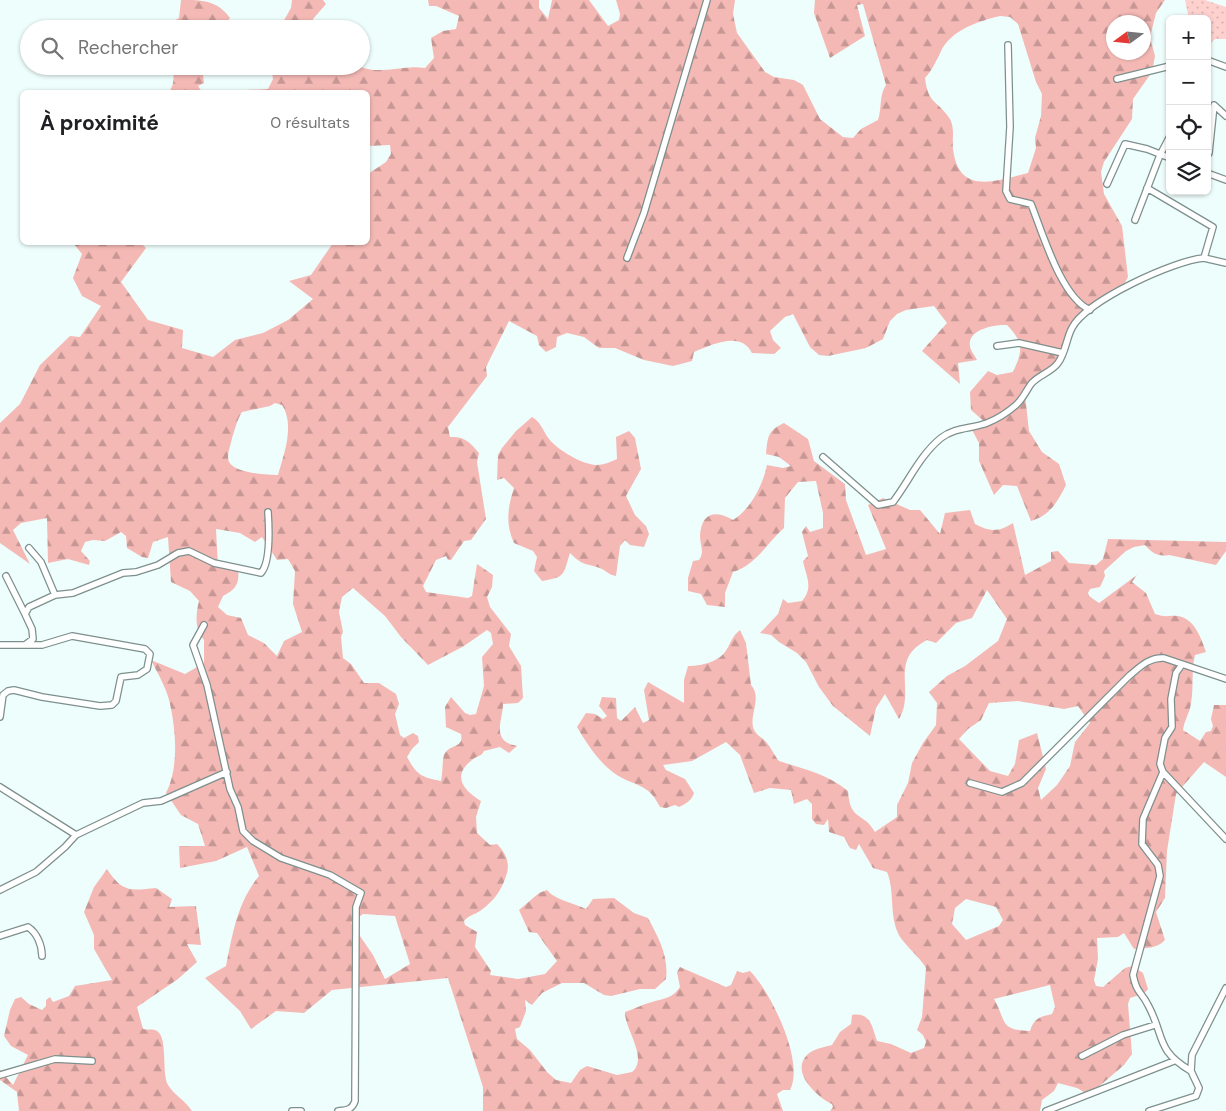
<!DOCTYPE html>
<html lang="fr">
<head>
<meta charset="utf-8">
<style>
  :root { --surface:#fff; --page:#f2f2f2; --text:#202124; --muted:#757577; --line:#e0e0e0 }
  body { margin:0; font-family:"DM Sans",sans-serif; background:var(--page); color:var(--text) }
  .controls { position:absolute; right:15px; top:15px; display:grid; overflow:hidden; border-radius:8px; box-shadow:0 1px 4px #0004 }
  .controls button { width:45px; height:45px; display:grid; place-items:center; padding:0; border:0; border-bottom:1px solid var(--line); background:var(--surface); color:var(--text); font:25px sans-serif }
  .compass { position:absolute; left:1106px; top:15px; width:45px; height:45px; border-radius:50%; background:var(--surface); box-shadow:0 1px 4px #0004; rotate:255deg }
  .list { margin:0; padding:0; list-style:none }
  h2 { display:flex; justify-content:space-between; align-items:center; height:65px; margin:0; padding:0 20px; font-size:21px }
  h2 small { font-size:16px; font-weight:400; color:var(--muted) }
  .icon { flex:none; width:28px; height:28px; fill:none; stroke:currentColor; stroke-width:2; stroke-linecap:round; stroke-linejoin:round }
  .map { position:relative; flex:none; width:1226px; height:1111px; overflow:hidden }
  .search { position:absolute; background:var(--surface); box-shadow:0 1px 4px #0004; left:20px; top:20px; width:350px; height:55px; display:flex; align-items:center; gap:12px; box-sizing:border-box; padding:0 18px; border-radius:28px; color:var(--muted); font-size:19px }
  .panel { position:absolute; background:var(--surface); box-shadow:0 1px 4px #0004; left:20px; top:90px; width:350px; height:155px; border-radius:8px }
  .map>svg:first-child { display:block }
</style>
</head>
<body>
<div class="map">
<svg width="1226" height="1111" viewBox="0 0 1226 1111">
  <defs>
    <pattern id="grass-dots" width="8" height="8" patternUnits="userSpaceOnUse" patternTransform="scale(1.25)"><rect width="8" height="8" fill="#fed1ce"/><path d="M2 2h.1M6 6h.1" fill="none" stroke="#dab4b2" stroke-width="1.8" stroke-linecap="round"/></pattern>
    <pattern id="forest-firs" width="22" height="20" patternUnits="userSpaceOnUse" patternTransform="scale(1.25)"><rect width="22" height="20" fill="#f4b9b5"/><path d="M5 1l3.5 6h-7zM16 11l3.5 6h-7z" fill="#c69794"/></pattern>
  </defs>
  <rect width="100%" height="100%" fill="#eefefc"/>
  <path fill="url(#grass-dots)" d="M1185 0H1205L1226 7V39H1215L1207 47V19H1189Z"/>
  <path fill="url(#forest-firs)" fill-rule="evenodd" d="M181 0C202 0 217 0 230 18L220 29H161L179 18Z
    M292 0H323L326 4 313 19 314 29H279L291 8Z
    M428 0H539V8L548 19 552 0H589L608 26 619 20 620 14 616 0H735L733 14 737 33 765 72 774 77 794 80 803 85 820 119 843 137 853 138 861 129 878 120C882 108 879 95 886 85L863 4 857 5 865 36 830 58 814 13 815 0H1165L1156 13 1150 37 1155 56 1152 72 1133 99 1132 119 1104 162 1101 172 1104 194 1122 226 1128 277 1121 290 1102 301 1072 327 1058 364 1032 382 1025 395 1029 431 1042 452 1059 464 1066 485C1057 502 1051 515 1031 521L1017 486 1003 485 994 495 979 461V443L971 428 986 423 971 410 970 392 988 371 997 375 1013 372C1023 350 1024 343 1007 325 996 324 967 329 970 346 970 350 975 356 977 360L958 363 960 384 922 351 947 323 934 306 906 310 897 314 890 321 883 339 866 348 828 356 819 355 810 347 793 314 785 317 770 331 773 340 781 348 774 354 752 353C741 330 711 345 694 352L692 361 673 366 644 360 615 348H599L584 337 567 333 557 337 556 347 546 352 539 345 537 336 509 321 486 367 487 376 448 427 450 437C464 436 470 442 479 453L477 462 486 519 471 540 464 541 451 560H448L446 556 436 560 423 586 426 592 468 598 472 596 477 564 493 575 492 587 487 597 490 607 511 634 509 646 521 666 523 698 518 703 503 704C503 720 490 741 517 746L509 753 500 747 484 751C481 757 476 756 472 760 451 776 464 791 481 801L476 817 477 833 490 845 497 844C505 852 510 862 507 873 502 890 495 900 480 911 474 915 469 915 464 921L465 925 477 932 475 947 491 971 490 975 518 979 545 974 557 961 537 933 529 932 519 910 539 893 547 890C555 900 574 903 586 909L593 899 614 898 634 913 648 918C658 937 669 956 666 979L655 989H640L611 996 604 995 584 983H562L542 993 532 1005 525 1000 526 1011 520 1027 515 1029 517 1039 530 1050 547 1072 556 1080 571 1083 580 1070 587 1066 617 1075 632 1072C649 1058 624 1028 625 1012 634 1009 643 1004 652 1002 664 998 672 999 680 987L677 972 680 967 726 987 731 985 737 971 743 973 750 971C771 992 805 1062 790 1090H783L777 1094 783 1111H483V1087L448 978 332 990 304 1013 276 1011 251 1029 240 1011 205 978 226 966C233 933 237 903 259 876L247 847 216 861 180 868 179 846H205L198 824 181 815 166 793C179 768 176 731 170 704 167 689 158 674 151 660L185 674 204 663V640C194 629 196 613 199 601L190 591 171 582 168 537 153 542 148 558 142 557 127 548 126 536 121 532 105 541 93 540 85 542 81 551 90 561 89 565 68 559 48 563 47 518 21 523 13 530 30 564 0 543V423L20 404 40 365 70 336 80 337 101 306 82 296 73 278 82 254 73 243H141L146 248 121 282 148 320 183 330 182 348 213 357 235 340 263 333 288 320 313 299 289 281 311 275 333 243 368 242V174L386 162 391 154 390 145 368 146V92H169C175 84 174 76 172 66H202L204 83 198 86 202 92 268 89 273 79 271 66H359C380 76 403 64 425 68L434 58 431 38 443 31 456 29 459 16 436 6H429ZM1000 16 1010 17 1018 24 1036 82 1042 94 1041 116 1035 138 1036 148 1028 173C997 180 959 197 953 149 952 139 955 129 950 119 938 100 928 105 925 78 933 69 936 61 941 51 951 30 979 21 1000 16ZM1114 22H1144V52H1114ZM275 403 282 405C295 425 284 454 278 475 267 475 235 473 229 462 226 455 231 445 232 438 235 429 237 420 242 412L270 406ZM216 529 240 533 255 542 262 537 277 560 288 559 295 571 293 604 302 632 284 641 277 656 264 643 248 635 241 618 227 615 218 607 223 596C234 590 240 585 238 571L218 567ZM353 588 385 616 401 637 428 665 464 646 487 630 491 633 493 644 482 657 484 686 476 714 470 715 465 713 451 697 445 707 446 727 461 734C464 748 451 744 445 753 442 756 443 774 441 781 421 777 417 775 407 757L412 749 419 742 418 736 413 733 404 738 400 735 395 714 399 704 396 694 379 683H364L351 664 343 658 341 637 343 632 339 612 342 597ZM363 914 395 916 410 964 385 979 373 955 351 923Z
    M532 417C541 422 543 431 549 439 557 449 577 461 590 464 599 467 608 463 617 459L616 437 629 431 635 438 641 469 626 496 635 515 646 526 649 534 644 547 630 545 625 540 620 546 616 576C610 575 607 572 602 569 586 562 585 568 570 553 563 575 566 577 542 581L534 571 537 557 533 551 514 543C505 524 508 506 514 488L504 478 497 480 498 455 502 448 516 431Z
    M784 423 808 439 814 461 845 484 846 500 866 555 886 549 868 505 883 498 910 510H920L940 534 945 513 970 510 975 524C990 532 999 532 1013 523L1025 575 1051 561V552L1058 551 1069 563 1096 565 1103 559 1108 539 1226 542V551L1216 565 1169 555C1158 557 1152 553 1145 545L1134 547 1126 551 1104 571 1105 576 1100 587 1090 589 1088 593 1089 596 1099 603 1137 575 1132 582 1146 593 1155 614C1167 618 1168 615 1178 616 1195 619 1201 638 1206 652L1195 655C1191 671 1194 687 1191 703 1190 712 1184 721 1183 730L1200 741 1206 732 1211 731 1213 726 1211 719 1214 705H1226V777L1204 762 1176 794 1167 851 1165 898 1156 912 1165 940C1157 949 1145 948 1134 949L1124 933 1118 937 1097 938 1098 959 1094 980 1096 986 1103 987 1125 968 1132 966 1143 973 1148 989 1143 994 1130 998 1128 1004 1132 1054 1124 1065 1089 1095 1077 1088 1058 1083 1054 1091 1042 1100 1040 1111H830L833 1107 832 1104C817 1097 790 1072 807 1055 812 1049 825 1047 832 1045L840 1032 851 1024 852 1015C871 1012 872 1027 877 1041L891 1044 911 1053 924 1048 926 1042 923 1035 917 1030 922 1017 926 968C921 958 902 943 898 933 889 913 895 891 887 872L873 868 859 844 856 850 850 848 844 837 829 832 828 819 824 825 816 824 812 819V804L807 799 794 804 791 790 770 788 754 793 740 755 726 742 692 761 663 765 666 770 685 779 694 793C692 800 686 804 679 807L675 805 666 808 660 807C648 782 634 787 614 773 598 761 587 744 577 727L586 713 595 714 603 719 607 716 599 706 602 697 616 698 617 718 621 721 635 707 643 723 649 720 644 690 648 682 684 703V680L688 666C699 666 717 663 725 652 731 644 731 637 740 630L746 643 751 685C762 697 750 714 753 727 755 735 762 737 766 742 771 747 774 755 779 761 804 769 828 774 848 791 850 822 863 811 875 832L897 817V805L908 783 912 763 923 743 936 725 937 703 929 692 947 676 965 666 998 641 1007 619 987 590 972 618 956 623 936 643 927 640C888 660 916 691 899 719L885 694 876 708 870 736 833 706 819 687 806 662 797 653 779 642 771 635 760 633 778 614 783 599 788 603 802 601C814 587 806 577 803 561L808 556 802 532 806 526 810 532 823 528V513L816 481 798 482 785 498 784 528C766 544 757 564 733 572L725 593V607L707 605 701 594 688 591V578L693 561 699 560C705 552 700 545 700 536 701 513 715 509 733 520 750 510 763 485 767 465L783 468 791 466 779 457 766 454C768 437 767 431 784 423ZM1018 701 1064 709 1078 706 1090 723 1075 742 1070 766 1057 785 1041 800 1038 788 1046 769 1037 733 1019 740 1015 764 1008 776 990 771 959 739 968 729 981 720 989 703ZM966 899 996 907 1003 920 999 926 966 940 952 924 955 908ZM1050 985 1055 1007 1052 1014C1040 1017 1034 1018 1030 1031 999 1030 1007 1022 994 999Z
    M107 869C122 892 130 891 156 888L172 899 169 907 196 906 201 945 187 944 197 962 178 979 137 1007 143 1029C146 1030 152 1029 155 1030 169 1034 161 1073 168 1085 174 1095 186 1101 192 1111H19L17 1092 0 1080V1070L13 1085 28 1055 11 1046 4 1036 10 1010 15 999 21 997 29 1004 42 1010 46 1006V1000L50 997 53 1002 69 996 75 986 112 980 94 949V935L84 912 94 887Z"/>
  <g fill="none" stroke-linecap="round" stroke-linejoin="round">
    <g stroke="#7d908d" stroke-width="8">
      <path id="minor" d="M1008 45 1010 127 1006 191 1010 199 1031 204C1043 234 1061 297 1090 310
        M1207 60 1226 67
        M1117 79 1170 66
        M1209 153 1214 105 1226 116
        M1207 173 1226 180
        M1107 184 1125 144 1147 149 1170 158
        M1135 220 1160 155 1170 136
        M627 258 644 213 707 0
        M1204 258 1226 263
        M997 346 1019 343 1063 353
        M823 457 878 505 893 502C909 481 920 455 941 438 955 427 971 429 987 423 997 419 1008 412 1016 405 1023 399 1026 391 1031 384 1038 375 1052 372 1058 363 1066 352 1066 339 1072 328 1085 301 1175 260 1204 258L1213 227 1147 188
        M29 548 41 562 55 595
        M6 576 25 614
        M204 625 193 645 207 685 230 789 238 807 243 831 253 841 281 858 330 875 361 893 356 907 355 1101C352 1110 347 1110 338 1111
        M0 645H25L33 639 32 629 25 614 29 607 55 595 73 593 123 573 136 572 158 565 178 553 189 551 214 563 261 573C271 562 269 527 268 512
        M1181 666 1176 673 1171 699 1172 727 1165 738 1160 764 1163 772 1226 839
        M0 717 3 695 8 691 14 690 42 697 100 706 112 705 116 701 121 677 138 675 147 669 150 654 145 649 72 636 42 645H25
        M1163 772 1143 819 1142 844 1158 865 1160 876 1133 975C1137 994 1141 991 1148 1005 1165 1036 1155 1050 1191 1071
        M970 783 1002 792 1022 783 1129 676C1140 667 1149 657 1164 658L1226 679
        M0 787 76 835
        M0 890 36 872 65 847 76 835 143 803 161 801 227 772
        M0 936 28 927C37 933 42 945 42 956
        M1082 1056 1123 1035 1155 1025
        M0 1075 55 1059 92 1061
        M292 1111H301
        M1046 1111 1174 1061
        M1149 1111 1196 1096 1199 1088 1191 1071 1192 1055 1226 988"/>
    </g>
    <use href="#minor" stroke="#fff" stroke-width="5.5"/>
  </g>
</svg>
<div class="controls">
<button>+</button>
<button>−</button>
<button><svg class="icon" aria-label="locate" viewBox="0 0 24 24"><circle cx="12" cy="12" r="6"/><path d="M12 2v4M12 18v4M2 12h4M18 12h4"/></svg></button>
<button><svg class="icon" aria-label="layers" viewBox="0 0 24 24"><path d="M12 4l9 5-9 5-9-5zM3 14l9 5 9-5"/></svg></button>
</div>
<svg class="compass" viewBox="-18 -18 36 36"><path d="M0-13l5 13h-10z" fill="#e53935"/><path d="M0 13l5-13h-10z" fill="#757577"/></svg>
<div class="search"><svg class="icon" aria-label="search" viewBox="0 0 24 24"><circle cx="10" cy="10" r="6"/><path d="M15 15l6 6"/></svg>Rechercher</div>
<section class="panel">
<h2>À proximité<small>0 résultats</small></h2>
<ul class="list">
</ul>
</section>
</div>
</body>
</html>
